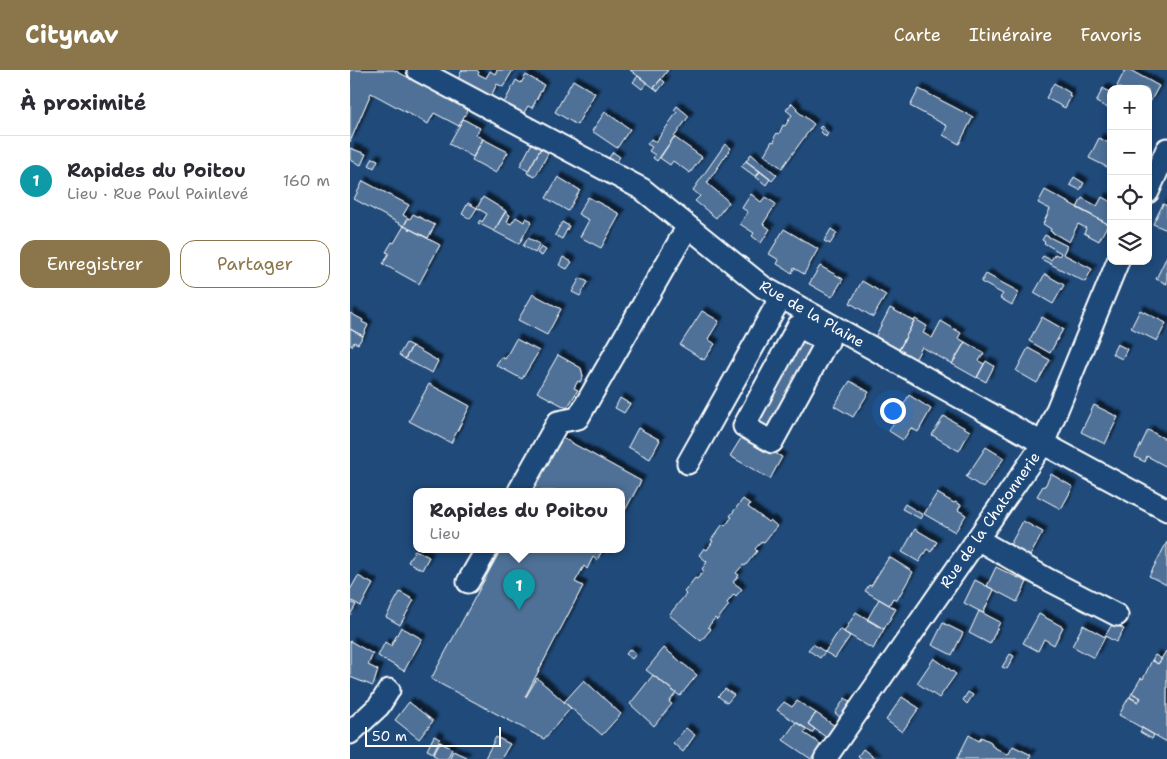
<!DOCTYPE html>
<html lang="fr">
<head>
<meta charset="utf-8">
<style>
  :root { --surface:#fff; --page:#f2f2f3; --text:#2b2b33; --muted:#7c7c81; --line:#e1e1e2; --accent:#8a764a }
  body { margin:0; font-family:"Shantell Sans",sans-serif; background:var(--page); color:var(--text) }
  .controls { position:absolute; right:15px; top:15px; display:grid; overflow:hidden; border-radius:10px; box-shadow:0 2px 8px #0003 }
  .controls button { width:45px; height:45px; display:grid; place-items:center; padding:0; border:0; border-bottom:1px solid var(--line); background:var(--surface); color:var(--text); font:25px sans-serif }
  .scale { position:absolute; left:15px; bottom:12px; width:136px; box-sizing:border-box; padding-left:5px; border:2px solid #fff; border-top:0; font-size:14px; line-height:18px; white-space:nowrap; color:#fff; -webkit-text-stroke:4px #1f4a7a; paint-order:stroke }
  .you { position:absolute; left:542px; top:340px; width:18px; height:18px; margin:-12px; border:4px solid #fff; border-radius:50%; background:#1a73e8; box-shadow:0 0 0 8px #1a73e833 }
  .badge { display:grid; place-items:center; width:32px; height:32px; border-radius:50%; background:var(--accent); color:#fff; font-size:16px; font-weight:700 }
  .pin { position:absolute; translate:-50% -41px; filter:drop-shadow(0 1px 2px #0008) }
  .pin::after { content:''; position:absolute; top:26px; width:18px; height:15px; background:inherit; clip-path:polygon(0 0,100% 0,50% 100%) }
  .popup { position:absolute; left:63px; top:418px; width:212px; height:65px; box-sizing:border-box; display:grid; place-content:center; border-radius:10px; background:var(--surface); filter:drop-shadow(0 1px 4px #0005); font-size:16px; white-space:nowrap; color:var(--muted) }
  .popup b { font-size:19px; color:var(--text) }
  .popup::after { content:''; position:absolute; left:50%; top:100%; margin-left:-10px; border:10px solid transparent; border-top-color:var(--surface) }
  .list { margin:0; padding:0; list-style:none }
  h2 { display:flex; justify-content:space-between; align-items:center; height:65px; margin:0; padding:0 20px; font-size:21px }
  h2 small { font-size:16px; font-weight:400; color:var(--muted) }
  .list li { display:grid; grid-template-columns:32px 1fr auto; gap:15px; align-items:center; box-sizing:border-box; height:90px; padding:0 20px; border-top:1px solid var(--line) }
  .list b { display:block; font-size:19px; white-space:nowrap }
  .list p { margin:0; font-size:16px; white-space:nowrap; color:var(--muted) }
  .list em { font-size:16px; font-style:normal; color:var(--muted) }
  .actions { display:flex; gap:10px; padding:15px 20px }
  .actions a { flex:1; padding:11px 0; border:1px solid var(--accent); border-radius:15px; text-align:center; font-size:18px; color:var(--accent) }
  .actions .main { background:var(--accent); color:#fff }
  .icon { flex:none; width:28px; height:28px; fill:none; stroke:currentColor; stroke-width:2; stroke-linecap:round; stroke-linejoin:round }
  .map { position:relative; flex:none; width:817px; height:689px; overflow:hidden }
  header { display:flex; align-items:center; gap:30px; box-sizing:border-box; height:70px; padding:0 25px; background:var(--accent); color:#fff }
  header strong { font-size:24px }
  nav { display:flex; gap:28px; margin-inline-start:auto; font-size:18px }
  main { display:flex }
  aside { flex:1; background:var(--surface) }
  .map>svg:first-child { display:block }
</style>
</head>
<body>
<header>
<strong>Citynav</strong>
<nav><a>Carte</a><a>Itinéraire</a><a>Favoris</a></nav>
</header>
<main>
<aside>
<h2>À proximité<small></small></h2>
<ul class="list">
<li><span class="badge" style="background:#0f9aa8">1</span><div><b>Rapides du Poitou</b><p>Lieu · Rue Paul Painlevé</p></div><em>160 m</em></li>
</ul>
<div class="actions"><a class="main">Enregistrer</a><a>Partager</a></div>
</aside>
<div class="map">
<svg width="817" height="689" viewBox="0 0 817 689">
  <defs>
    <filter id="shadow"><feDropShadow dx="4.5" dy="-4.5" stdDeviation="1" flood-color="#0009"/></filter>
  </defs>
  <rect width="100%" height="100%" fill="#1f4a7a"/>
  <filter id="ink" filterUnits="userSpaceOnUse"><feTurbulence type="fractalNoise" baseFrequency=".02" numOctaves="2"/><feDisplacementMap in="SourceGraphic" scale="10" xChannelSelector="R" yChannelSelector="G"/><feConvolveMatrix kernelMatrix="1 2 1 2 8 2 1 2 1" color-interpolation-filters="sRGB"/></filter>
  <g filter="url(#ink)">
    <path fill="#507197" stroke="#fff" filter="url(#shadow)" d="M0 0H44L118 39 109 56 84 43 78 54 21 23 0 72Z
      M112 0H127L129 2 128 4 136 8 140 1 145 4 147 0H163L153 17 147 14 141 26 108 9Z
      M280 0H318L304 18Z
      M775 0H780L809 16 799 34 798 19H772L767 16Z
      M176 5 194 15 182 38 178 36 173 44 154 33 166 10 171 13Z
      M288 6 297 13 292 19 283 12Z
      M311 9 315 12 308 21 304 18Z
      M223 10 245 23 227 55 205 42Z
      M704 13 720 23 719 26 721 27 715 38 696 28Z
      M753 18 761 23 760 39 746 32Z
      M569 19 623 47 609 74 593 65 597 56 560 36Z
      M442 33 447 38 446 40 464 54 432 98 414 85 422 71 424 72 425 69 424 68 427 63 429 64 433 55 435 56 442 45 436 40Z
      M327 36 339 46 307 91 303 88 305 85 299 81 302 77 297 74 301 69 306 72 327 42 324 40Z
      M255 42 280 59 267 78 242 61Z
      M113 49 130 58 126 65 133 69 123 87 99 74Z
      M471 56 478 63 476 67 471 62 472 60 469 58Z
      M324 67 352 87 340 103 323 91 320 95 310 88Z
      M749 68 759 73 761 69V99L739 88Z
      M133 69 158 82 146 103 122 90Z
      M182 73 191 78 178 101 170 96Z
      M375 74 381 78 357 113 379 132 366 148 345 131 350 126 343 120Z
      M0 78 16 84 11 95 0 90Z
      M191 78 199 82 185 107 177 103Z
      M263 82 270 87 265 93 258 89Z
      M401 84 427 105 422 111 396 91Z
      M23 88 28 90 24 98 19 95Z
      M396 91 410 101 406 107 391 96Z
      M410 101 420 109 416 115 406 107Z
      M208 107 230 120 218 141 196 128Z
      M724 107 734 113 730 120 720 115Z
      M13 111 59 135 53 145 58 148 54 156 4 129Z
      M695 120 758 154 749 171 734 163 736 158 728 154 719 172 700 161 701 159 693 154 700 139 688 133Z
      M401 124 411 132 415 127 426 134 413 154 420 159 411 173 402 166 404 163 390 154 398 142 392 138Z
      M133 127 156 141 144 161 128 153 130 150 132 152 137 144 127 138Z
      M238 127 270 144 251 178 230 167 239 150 228 144Z
      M752 127 761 132V148L758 154 727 138 732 128 747 136Z
      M118 133 127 138 120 149 112 144Z
      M813 134 817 136V160L803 154Z
      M155 142 160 145 157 152 161 154 166 147 174 152 176 148 182 151 169 174 144 161Z
      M63 144 85 155 78 168 54 156 58 148 60 149Z
      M212 152 219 156 212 169 205 165Z
      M54 156 90 175 69 214 33 194 39 183 36 182 42 172 44 173Z
      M434 159 468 179 454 204 444 198 442 203 427 194 429 190 419 184Z
      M481 159 487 163 480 174 474 171Z
      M695 165 717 176 713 184 742 199 735 212 691 189 693 186 701 190 705 184 709 186 711 183 694 173 695 172 692 170Z
      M178 168 190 174 185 183 173 176Z
      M191 177 196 180 192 186 187 183Z
      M817 186V214L806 209Z
      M213 187 222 192 217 199 209 195Z
      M470 196 493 209 482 227 459 214Z
      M636 204 669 222 662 235 650 228 653 224 631 212Z
      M695 204 714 215 703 234 684 223Z
      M230 208 238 212 230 226 222 222Z
      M512 211 536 225 523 247 500 233Z
      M183 224 211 239 197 265 168 250Z
      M540 238 564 251 549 280 525 267Z
      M790 240 816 253 807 271 781 258Z
      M352 241 369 251 358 269 365 274 354 290 330 275Z
      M0 243 13 250 12 252 18 255 13 266 0 259Z
      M692 247 713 259 700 283 679 271Z
      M565 249 577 256 573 263 582 268 591 251 611 263 608 268 615 272 602 294 572 277 565 290 549 280Z
      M0 259 13 266 8 274 4 272 2 276 0 275Z
      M451 268 466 276 417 362 402 353Z
      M166 269 189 281 172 309 146 295 151 287 155 289Z
      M615 272 634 283 629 291 634 294 627 308 602 294Z
      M56 273 62 276 55 289 49 285Z
      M767 274 777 279 772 289 762 284Z
      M62 276 88 291 82 303 55 289Z
      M678 278 700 290 687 313 666 301Z
      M208 285 231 298 233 306 230 312 228 311 224 318 228 320 217 338 187 322Z
      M636 291 644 296 636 312 627 307Z
      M500 311 519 322 503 347 484 336Z
      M79 314 120 336 101 373 59 351Z
      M559 325 581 339 568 362 561 358 553 370 539 361Z
      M270 328 280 334 274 343 265 338Z
      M744 335 768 347 755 374 731 362Z
      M594 346 620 361 609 381 582 365Z
      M288 358 310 370 300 389 278 377Z
      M798 360 817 370V397L797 386 795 392 785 387Z
      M393 365 432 387 420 409 380 386Z
      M211 367 291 411 272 446V421H182Z
      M636 377 654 388 633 418 616 407Z
      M701 404 723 417 711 439 687 426 693 416H695Z
      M587 423 604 433 605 432 611 435 608 440 616 445 605 462 574 444Z
      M393 429 400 434 398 437 418 452 420 450 427 456 414 472 412 471 405 479 407 481 395 496 393 495 386 503 389 505 383 512 392 519 386 526 384 524 377 533 379 535 367 550 365 548 358 557 361 559 351 571 319 545 336 524 334 522 345 508 347 509 354 501 352 499 357 492 349 485 354 478 357 480 363 471 361 470 373 454 375 456 382 447 380 446Z
      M555 434 573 445 571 449 552 439Z
      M673 451 693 462 680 486 660 475Z
      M565 459 587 472 581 482 577 479 569 492 552 482Z
      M817 472V515L799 506Z
      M151 479H253L247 490 243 487 237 499 234 496 225 512 233 516 175 627H176L187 608 221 638 194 669 81 609Z
      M65 480 79 487 72 500 58 492Z
      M539 487 563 502 547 530 543 528 539 535 515 521 519 515 521 516Z
      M646 497 677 512 667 532 637 516Z
      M8 506 23 514 11 536 0 530V520Z
      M625 510 644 520 633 543 614 533Z
      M50 522 64 530 50 555 36 547Z
      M529 529 546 539 534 559 517 550Z
      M0 532 6 535 0 545Z
      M629 541 650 552 640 574 619 563Z
      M506 542 534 559 523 579 494 562Z
      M689 544 713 557 704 575 694 569 688 581 673 573Z
      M593 553 613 563 602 585 582 575Z
      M763 553 774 559 766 572 755 566Z
      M733 555 755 567 744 588 722 576Z
      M51 557 72 569 54 601 28 586 35 572 41 576Z
      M490 559 500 566 485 588 475 582Z
      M0 571 23 584 18 595 28 600 23 616 0 607Z
      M463 574 475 582 470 588 458 580Z
      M314 578 347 605 330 626 296 600Z
      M280 579 286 584 282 589 276 584Z
      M816 581 817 582V672L769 645 779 627 788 632 791 628 782 623 791 608 793 609 802 590 808 594Z
      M660 584 664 586 657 599 652 597Z
      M805 585 812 589 808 594 802 590Z
      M584 588 606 604 589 628 567 613Z
      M303 605 326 623 319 632 322 634 304 656 280 634Z
      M234 610 271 644 252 665 214 632Z
      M375 619 384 625 377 633 368 626Z
      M618 622 623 625 617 634 613 630Z
      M782 623 791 628 788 632 780 627Z
      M552 627 569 638 552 662 536 650Z
      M495 628 502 633 491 648 485 643Z
      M447 631 466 643 458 654 465 659 462 663 427 640 434 632 442 637Z
      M59 632 83 651 69 669 45 650Z
      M466 643 485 656 477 668 458 654Z
      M446 652 457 659 454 663 472 675 461 689 433 670Z
      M336 658 345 665 333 682 323 673Z
      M792 658 804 665 802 669 790 662Z
      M619 665 629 671 631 667 641 672 642 676 658 685 663 676 681 685 679 689H607Z
      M84 666 90 669 83 683 77 680Z
      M146 667 160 674 151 689H138L135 688Z
      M90 672 102 679 97 689H91L83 685Z
      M513 679 526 689H512L508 686Z
      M103 681 116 687 115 689H99Z"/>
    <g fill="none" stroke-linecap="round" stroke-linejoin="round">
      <g stroke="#fff" stroke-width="25">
        <path id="minor" d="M68 0 292 119 413 217 685 369 817 440
          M798 122 817 79
          M478 272 448 256 394 356 422 372 485 257
          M338 393 431 227
          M169 421 208 352 228 348 338 156
          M627 469 697 509 767 545
          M118 512 137 479
          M0 663 29 636 39 620
          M475 689 693 374 768 191"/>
      </g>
      <use href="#minor" stroke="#1f4a7a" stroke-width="21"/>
    </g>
  </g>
  <g text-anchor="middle" stroke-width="4" stroke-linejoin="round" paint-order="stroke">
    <g font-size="15" fill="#fff" stroke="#1f4a7a">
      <text transform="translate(462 244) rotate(30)" y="5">Rue de la Plaine</text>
      <text transform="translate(640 450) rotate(-55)" y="5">Rue de la Chatonnerie</text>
    </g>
  </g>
</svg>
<div class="controls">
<button>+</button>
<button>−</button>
<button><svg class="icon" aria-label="locate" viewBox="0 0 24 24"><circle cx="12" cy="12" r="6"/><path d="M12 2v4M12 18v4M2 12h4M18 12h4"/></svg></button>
<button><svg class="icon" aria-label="layers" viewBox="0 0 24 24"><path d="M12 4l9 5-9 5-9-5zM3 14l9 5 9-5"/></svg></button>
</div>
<div class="scale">50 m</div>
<div class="you"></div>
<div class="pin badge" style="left:169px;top:540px;background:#0f9aa8">1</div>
<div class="popup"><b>Rapides du Poitou</b>Lieu</div>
</div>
</main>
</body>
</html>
